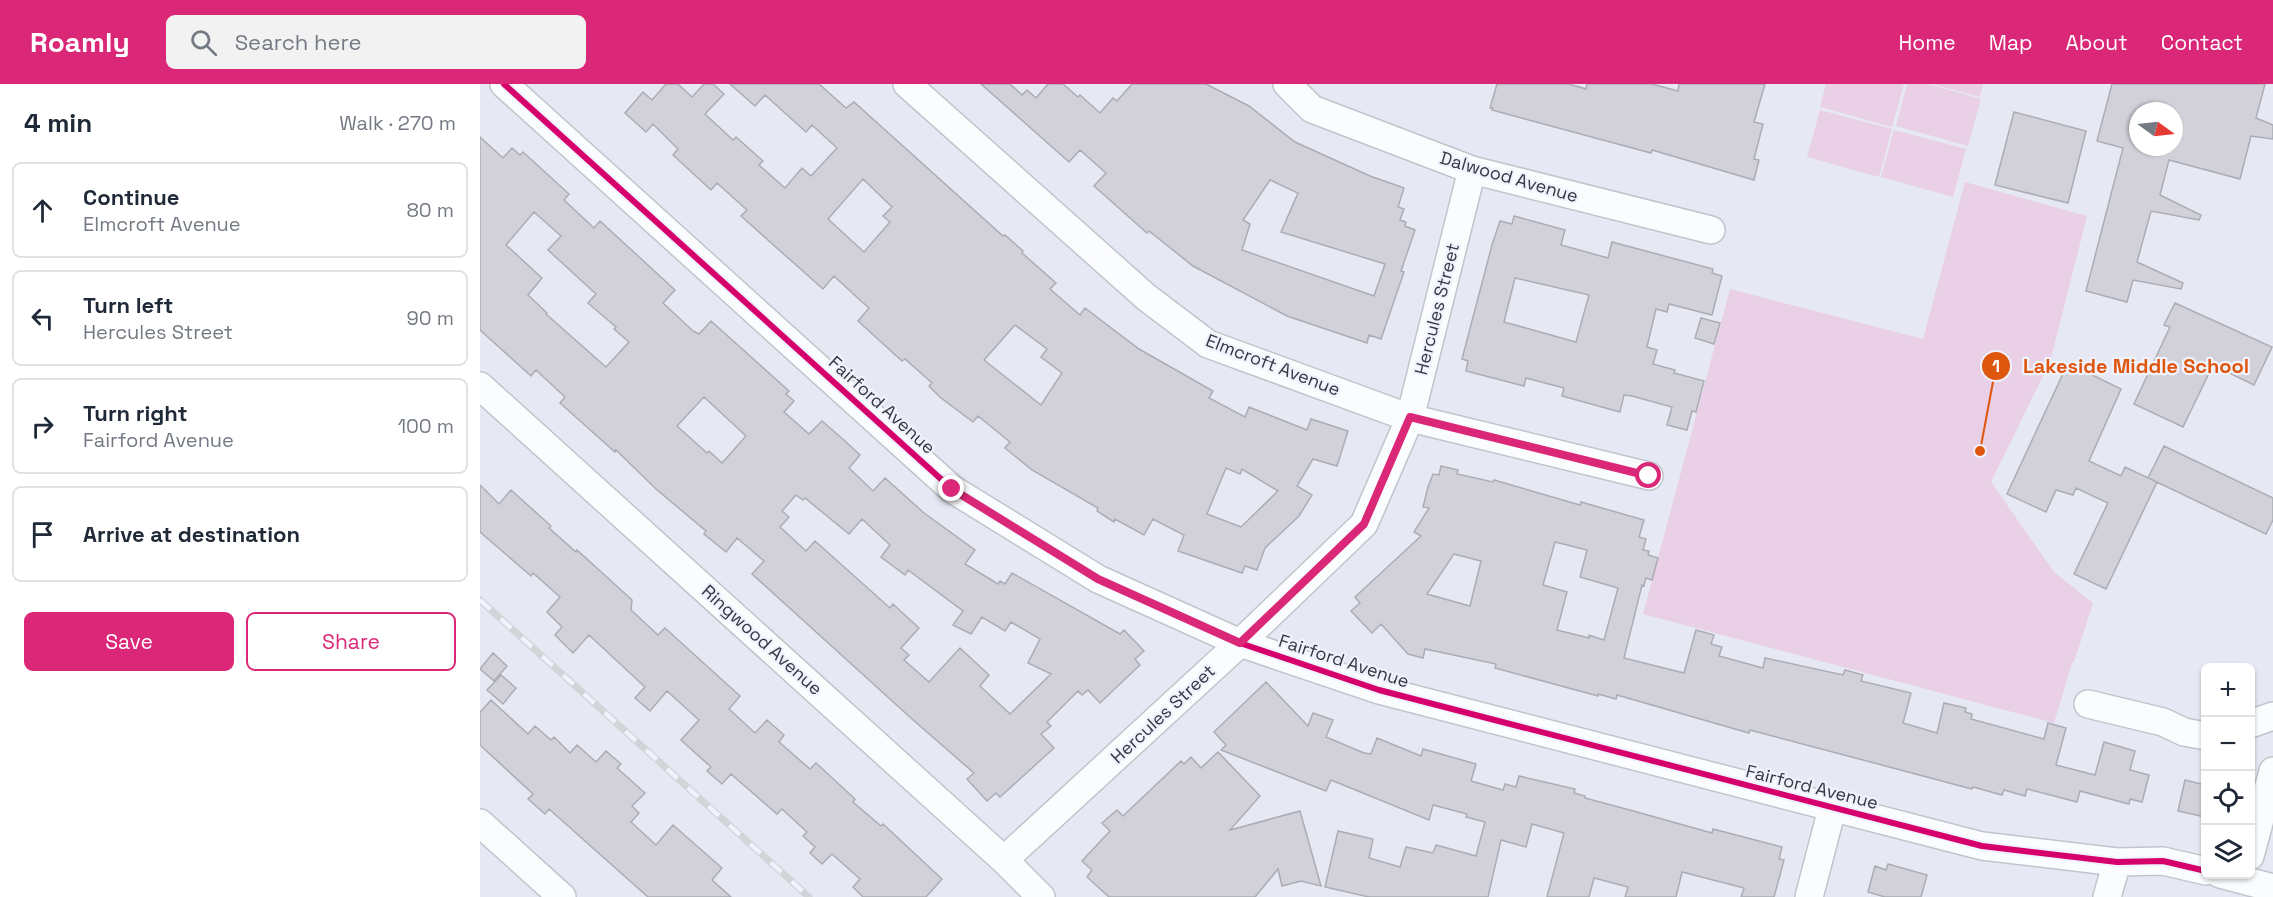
<!DOCTYPE html>
<html lang="en">
<head>
<meta charset="utf-8">
<style>
  :root { --surface:#fff; --page:#f2f2f3; --text:#1f2937; --muted:#747a83; --line:#e0e1e3; --accent:#db2777 }
  body { margin:0; font-family:"Space Grotesk",sans-serif; background:var(--page); color:var(--text) }
  .controls { position:absolute; right:18px; bottom:18px; display:grid; overflow:hidden; border-radius:9px; box-shadow:0 2px 4px #0004 }
  .controls button { width:54px; height:54px; display:grid; place-items:center; padding:0; border:0; border-bottom:2px solid var(--line); background:var(--surface); color:var(--text); font:30px sans-serif }
  .compass { position:absolute; left:1649px; top:18px; width:54px; height:54px; border-radius:50%; background:var(--surface); box-shadow:0 2px 4px #0004; rotate:105deg }
  .stop { position:absolute; width:18px; height:18px; margin:-14px; border:4px solid #db2777; border-radius:50%; background:#fff }
  .stop.end { background:#db2777; border-color:#fff; box-shadow:0 2px 6px #0008 }
  .list { margin:0; padding:0; list-style:none }
  h2 { display:flex; justify-content:space-between; align-items:center; height:78px; margin:0; padding:0 24px; font-size:26px }
  h2 small { font-size:20px; font-weight:400; color:var(--muted) }
  .list li { display:grid; grid-template-columns:39px 1fr auto; gap:18px; align-items:center; box-sizing:border-box; height:96px; margin:0 12px 12px; padding:0 12px; border:2px solid var(--line); border-radius:9px }
  .list b { display:block; font-size:22px; white-space:nowrap }
  .list p { margin:0; font-size:20px; white-space:nowrap; color:var(--muted) }
  .list em { font-size:20px; font-style:normal; color:var(--muted) }
  .actions { display:flex; gap:12px; padding:18px 24px }
  .actions a { flex:1; padding:14px 0; border:2px solid var(--accent); border-radius:9px; text-align:center; font-size:21px; color:var(--accent) }
  .actions .main { background:var(--accent); color:#fff }
  .icon { flex:none; width:33px; height:33px; fill:none; stroke:currentColor; stroke-width:2; stroke-linecap:round; stroke-linejoin:round }
  .map { position:relative; flex:none; width:1793px; height:813px; overflow:hidden }
  header { display:flex; align-items:center; gap:36px; box-sizing:border-box; height:84px; padding:0 30px; background:var(--accent); color:#fff }
  header strong { font-size:28px }
  nav { display:flex; gap:33px; margin-inline-start:auto; font-size:21px }
  .search { width:420px; height:54px; background:var(--page); display:flex; align-items:center; gap:15px; box-sizing:border-box; padding:0 21px; border-radius:9px; color:var(--muted); font-size:22px }
  main { display:flex }
  aside { flex:1; background:var(--surface) }
  .map>svg:first-child { display:block }
</style>
</head>
<body>
<header>
<strong>Roamly</strong>
<div class="search"><svg class="icon" aria-label="search" viewBox="0 0 24 24"><circle cx="10" cy="10" r="6"/><path d="M15 15l6 6"/></svg>Search here</div>
<nav><a>Home</a><a>Map</a><a>About</a><a>Contact</a></nav>
</header>
<main>
<aside>
<h2>4 min<small>Walk · 270 m</small></h2>
<ul class="list">
<li><svg class="icon" aria-label="ahead" viewBox="0 0 24 24"><path d="M12 20V5M6 11l6-6 6 6"/></svg><div><b>Continue</b><p>Elmcroft Avenue</p></div><em>80 m</em></li>
<li><svg class="icon" aria-label="left" viewBox="0 0 24 24"><path d="M17 20v-9H6M10 6l-5 5 5 5"/></svg><div><b>Turn left</b><p>Hercules Street</p></div><em>90 m</em></li>
<li><svg class="icon" aria-label="right" viewBox="0 0 24 24"><path d="M7 20v-9h11M14 6l5 5-5 5"/></svg><div><b>Turn right</b><p>Fairford Avenue</p></div><em>100 m</em></li>
<li><svg class="icon" aria-label="arrive" viewBox="0 0 24 24"><path d="M6 21V4h12l-3 4 3 4H6"/></svg><div><b>Arrive at destination</b></div></li>
</ul>
<div class="actions"><a class="main">Save</a><a>Share</a></div>
</aside>
<div class="map">
<svg width="1793" height="813" viewBox="0 0 1793 813">
  <rect width="100%" height="100%" fill="#e6e8f3"/>
  <path fill="#e9d0e6" d="M1346 0H1424L1412 43 1340 23Z
    M1427 0H1448L1501 15 1488 62 1416 42Z
    M1452 0H1503L1500 13Z
    M1340 26 1412 45 1399 93 1327 73Z
    M1414 46 1486 65 1473 113 1401 93Z
    M1485 98 1607 132 1570 278 1511 398 1574 488 1613 519 1594 578 1592 579 1574 639 1163 530 1250 205 1443 255Z"/>
  <path fill="#d2d1d9" stroke="#acacb4" stroke-width="1.5" fill-rule="evenodd" d="M186 0H198L212 13 224 0H233L244 10 225 30 253 56 256 53 283 77 279 81 305 104 322 84 331 92 357 64 332 41 326 48 285 11 275 22 250 0H339L366 24 374 18 523 152 525 151 543 167 542 169 576 199 570 205 600 231 605 224 659 265 733 307 729 314 765 333 769 323 827 346 831 335 868 347 857 382 833 375 817 402 832 411 819 432 785 464 777 486 765 482 762 489 698 467 704 451 673 435 664 451 635 435 634 438 617 427 618 424 552 386 525 364 530 358 498 332 493 338 461 314 449 302 452 299 425 275 422 277 378 237 389 224 382 218 354 192 343 205 261 132 267 126 237 99 231 106 193 71 198 65 173 40 166 48 145 29 163 8 172 16ZM383 95 412 123 403 132 410 138 384 168 348 135ZM535 241 567 265 561 273 582 289 561 321 504 276ZM746 384 760 390 762 385 798 407 761 443 727 430Z
    M501 0H530L542 11 547 6 556 14 568 0H583L598 13 600 11 620 29 633 14 637 17 652 0H726L769 22 815 58 890 92 924 104 918 123 924 125 920 136 926 138 925 142 935 146 921 187 924 188 901 255 889 251 887 259 807 232 713 182 669 147 667 149 614 102 626 89 600 66 589 78ZM790 96 818 109 801 148 905 180 894 212 762 166 770 140 763 136Z
    M1017 0H1089L1106 5 1107 0H1172L1198 7 1199 0H1285L1274 38 1283 40 1274 75 1279 76 1274 96 1172 66 1171 69 1012 26 1013 24H1010Z
    M1632 0H1785L1776 34 1793 41V55L1771 52 1760 95 1689 76 1680 111 1721 131 1719 136 1671 127 1657 178 1703 199 1701 205 1653 196 1647 218 1606 207 1643 64 1617 57ZM1658 27H1694V63H1658Z
    M1534 28 1606 47 1588 119 1515 101Z
    M0 53 23 74 32 64 40 71 43 68 89 110 84 116 114 144 120 137 195 206 183 219 213 247 219 250 231 237 309 307 306 310 314 317 304 328 329 350 342 337 365 357 380 371 369 384 393 407 405 394 444 429 495 466 485 480 518 500 520 497 525 500 532 489 640 550 644 546 664 567 655 575 660 581 620 619 608 606 602 611 598 607 567 638 571 642 561 650 574 664 520 713 516 709 507 717 487 695 494 689 432 635 272 490 284 477 257 454 246 468 224 450 226 447 176 405 136 366 135 368 80 319 85 313 56 286 51 292 0 246ZM54 128 81 152 68 166 116 210 108 219 136 243 134 245 149 258 126 283 66 230 67 229 48 211 62 194 26 161ZM224 313 266 352 242 379 229 367 227 369 197 342ZM316 411 323 416 325 414 369 450 382 435 410 461 401 473 425 491 428 486 483 527 473 541 491 550 502 533 525 547 531 538 560 555 548 579 571 590 530 630 500 602 509 591 480 564 449 598 424 576 429 571 421 564 439 544 413 520 410 524 335 457 326 467 300 443 309 433 302 427Z
    M1034 132 1085 146 1081 161 1128 174 1132 158 1233 185 1232 189 1242 192 1232 231 1189 220 1187 228 1176 225 1167 263 1177 266 1173 280 1195 286 1194 289 1224 297 1216 328 1212 327 1207 346 1187 341 1192 323 1152 312 1144 311 1140 328 1082 312 1084 304 1046 294 1044 302 986 287 988 277 982 275 1012 161 1020 137 1032 140ZM1035 194 1109 211 1096 258 1024 238Z
    M1695 219 1792 263 1774 301 1733 281 1703 343 1654 320 1690 243 1684 241Z
    M1221 234 1240 239 1234 260 1215 254Z
    M1588 279 1641 305 1609 377 1641 392 1645 383 1677 398 1626 505 1594 490 1628 419 1596 404 1593 411 1576 406 1566 428 1527 410Z
    M1684 362 1793 414V436L1786 450 1668 394Z
    M961 382 978 386 977 390 1013 398 1014 396 1100 421 1101 418 1164 436 1159 453 1166 455 1163 466 1169 467 1168 471 1178 474 1172 496 1166 494 1164 502 1162 501 1144 574 1204 589 1216 546 1234 551 1231 560 1242 563 1239 572 1283 584 1285 574 1363 591 1365 586 1383 591 1381 597 1431 609 1423 639 1457 649 1464 619 1486 624 1485 628 1492 630 1491 635 1564 655 1568 639 1586 644 1576 681 1615 691 1624 658 1655 667 1650 686 1669 691 1662 718 1650 715 1649 720 1600 707 1597 718 1547 705 1545 712 1524 706 1522 711 1493 703 1492 705 1270 646 1269 649 1248 643 1137 611 1136 615 1118 610V612L1015 584 1016 580 945 565 943 574 928 570 901 540 892 549 871 527 880 519 875 513 941 452 934 448 949 424 943 423 948 403 953 390 959 391ZM1075 458 1107 466 1100 493 1138 504 1124 556 1109 551V554L1077 546 1087 508 1063 501ZM974 470 1001 477 990 522 947 510Z
    M0 401 19 420 31 406 71 442 69 444 96 468 97 466 152 516 151 526 178 551 185 544 260 612 249 625 275 649 287 636 304 651 299 658 330 685 336 679 375 715 373 718 401 742 403 740 462 795 446 813H383L373 803 380 795 352 770 342 780 330 769 335 763 323 752 327 748 302 725 297 730 251 690 242 700 227 687 231 683 201 656 219 636 187 607 170 627 155 614 165 603 109 551 93 569 75 551 82 543 67 528 80 513 53 489 51 492 0 448Z
    M13 569 27 582 14 597 0 585Z
    M21 591 36 604 23 620 7 606Z
    M786 598 828 642 833 629 853 636 846 653 884 669 891 670 897 654 941 672 943 665 996 680 991 697 1023 706 1025 700 1036 703 1039 692 1095 705 1094 709 1105 712V714L1157 728 1232 749 1233 745 1302 763 1299 775 1304 776 1294 813H1261L1264 804 1202 788 1196 813H1145L1148 803 1114 794 1109 813H1067L1084 749 1052 740 1046 763 1021 756 1008 813H889L845 803 858 747 893 755 889 774 920 783 926 763 953 769 956 761 996 772 1005 738 986 733 987 730 953 721 949 736 851 696 846 707 741 666 746 661 734 648Z
    M11 616 48 650 55 642 71 656 74 653 90 669 97 661 116 678 126 667 141 680 137 684 165 709 152 722 159 729 151 738 176 761 193 741 242 784 232 796 251 813H168L69 725 65 730 48 715 53 710 0 661V628Z
    M738 668 780 712 750 746 820 727 841 802 821 797 802 802 798 785 775 813H629L607 793 612 786 602 777 630 747 622 739 637 726 643 732 701 677 704 680 711 673 721 684Z
    M1705 696 1725 701V733L1698 727Z
    M1408 780 1447 791 1441 813H1405L1388 808 1395 782 1406 786Z"/>
  <g fill="none" stroke-linecap="round" stroke-linejoin="round">
    <g stroke="#c2c4cc" stroke-width="30">
      <path id="minor" d="M24 0 472 405 618 495 760 559 899 606 1502 762 1637 778 1683 777 1726 787
        M427 0 666 213 728 260 930 334 1169 392
        M807 0 832 25 992 86 1231 146
        M0 302 524 776 561 813
        M1608 620 1683 638 1704 648 1726 652
        M1770 640 1793 632
        M0 739 82 813
        M1770 772 1793 687
        M524 776 760 559 884 440 930 334 992 86
        M1740 790 1793 804
        M1329 813 1352 725
        M1627 813 1637 778"/>
    </g>
    <use href="#minor" stroke="#fbfcfd" stroke-width="27"/>
    <g stroke="#d3d4d7" stroke-width="7">
      <path id="rail" d="M0 516 329 813"/>
    </g>
    <use href="#rail" stroke="#f0f2fe" stroke-width="4.5" stroke-dasharray="14" stroke-linecap="butt"/>
    <g stroke="#f0f2fe" stroke-width="10">
      <path id="cycleway" d="M24 0 472 405 618 495 760 559 899 606 1502 762 1637 778 1683 777 1726 787"/>
    </g>
    <use href="#cycleway" stroke="#d6006c" stroke-width="6"/>
  </g>
  <g fill="none" stroke-linecap="round" stroke-linejoin="round">
    <path stroke="#db2777" stroke-width="8" d="M472 405 618 495 760 559 884 440 930 333 1169 392"/>
  </g>
  <g text-anchor="middle" stroke-width="4.5" stroke-linejoin="round" paint-order="stroke">
    <g font-size="18" fill="#373840" stroke="#f0f2fe">
      <text transform="translate(1029 93) rotate(16)" y="6">Dalwood Avenue</text>
      <text transform="translate(957 225) rotate(-76)" y="6">Hercules Street</text>
      <text transform="translate(793 281) rotate(21)" y="6">Elmcroft Avenue</text>
      <text transform="translate(402 321) rotate(42)" y="6">Fairford Avenue</text>
      <text transform="translate(282 556) rotate(42)" y="6">Ringwood Avenue</text>
      <text transform="translate(864 577) rotate(18)" y="6">Fairford Avenue</text>
      <text transform="translate(683 630) rotate(-43)" y="6">Hercules Street</text>
      <text transform="translate(1332 703) rotate(14)" y="6">Fairford Avenue</text>
    </g>
  </g>
  <path fill="none" stroke="#df570f" stroke-width="2" d="M1500 367L1516 282"/>
  <g fill="#df570f" stroke="#f0f2fe" stroke-width="2">
    <circle cx="1500" cy="367" r="6"/>
    <circle cx="1516" cy="282" r="15"/>
  </g>
  <g font-size="18" text-anchor="middle" font-weight="bold" fill="#fff">
    <text x="1516" y="288">1</text>
  </g>
  <g font-size="20" text-anchor="middle" font-weight="bold" fill="#df570f" stroke="#f0f2fe" stroke-width="4.5" stroke-linejoin="round" paint-order="stroke">
    <text x="1656" y="289">Lakeside Middle School</text>
  </g>
</svg>
<div class="controls">
<button>+</button>
<button>−</button>
<button><svg class="icon" aria-label="locate" viewBox="0 0 24 24"><circle cx="12" cy="12" r="6"/><path d="M12 2v4M12 18v4M2 12h4M18 12h4"/></svg></button>
<button><svg class="icon" aria-label="layers" viewBox="0 0 24 24"><path d="M12 4l9 5-9 5-9-5zM3 14l9 5 9-5"/></svg></button>
</div>
<svg class="compass" viewBox="-18 -18 36 36"><path d="M0-13l5 13h-10z" fill="#e53935"/><path d="M0 13l5-13h-10z" fill="#747a83"/></svg>
<div class="stop" style="left:1169px;top:392px"></div>
<div class="stop end" style="left:472px;top:405px"></div>
</div>
</main>
</body>
</html>
